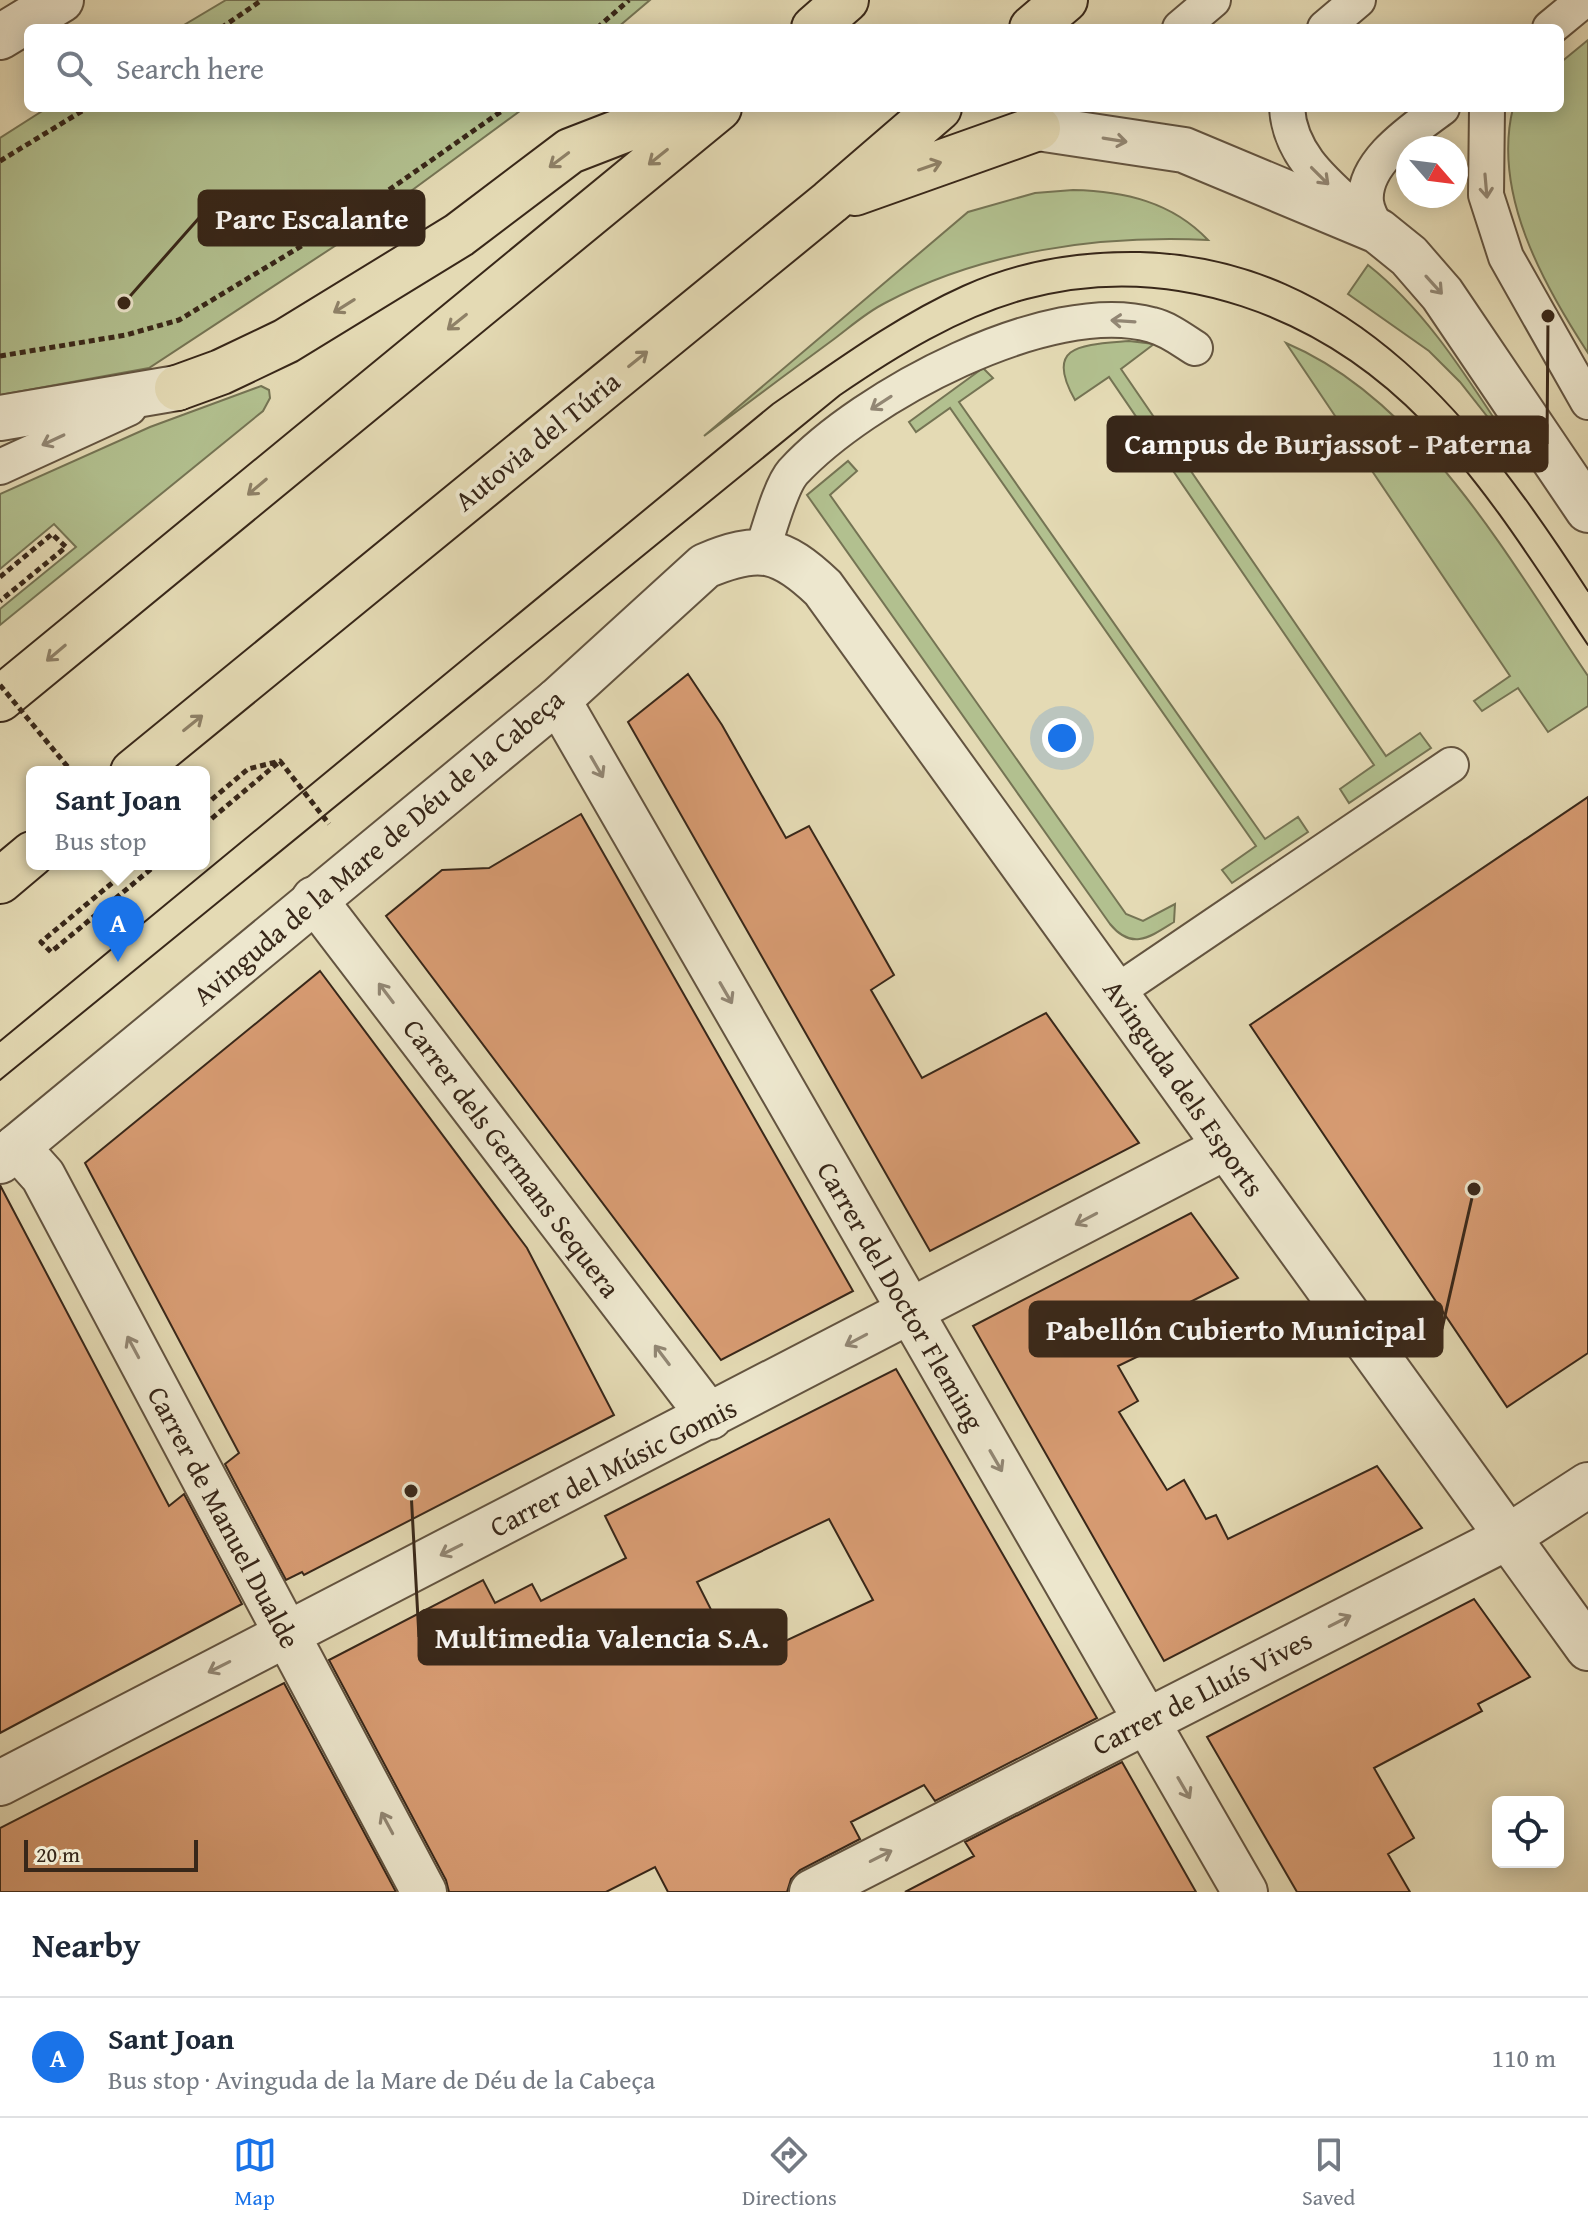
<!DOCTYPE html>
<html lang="en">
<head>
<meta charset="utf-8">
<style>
  :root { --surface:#fff; --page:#f6f6f7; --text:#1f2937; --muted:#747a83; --line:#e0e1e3; --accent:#1a73e8 }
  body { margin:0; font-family:"Gentium Book Plus",serif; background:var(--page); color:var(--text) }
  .controls { position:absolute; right:24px; bottom:24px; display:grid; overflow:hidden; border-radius:12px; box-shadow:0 4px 20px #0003 }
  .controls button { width:72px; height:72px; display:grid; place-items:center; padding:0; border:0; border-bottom:2px solid var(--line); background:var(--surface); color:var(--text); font:40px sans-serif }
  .compass { position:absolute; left:1396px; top:136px; width:72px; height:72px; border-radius:50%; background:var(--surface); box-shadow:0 4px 20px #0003; rotate:118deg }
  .scale { position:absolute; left:24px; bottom:20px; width:174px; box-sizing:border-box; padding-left:8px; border:4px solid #382719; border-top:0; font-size:22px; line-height:28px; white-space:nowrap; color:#382719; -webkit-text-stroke:6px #ede7ce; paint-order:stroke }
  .you { position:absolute; left:1062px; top:738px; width:28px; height:28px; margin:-20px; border:6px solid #fff; border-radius:50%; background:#1a73e8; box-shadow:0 0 0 12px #1a73e833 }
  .badge { display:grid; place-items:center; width:52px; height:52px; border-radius:50%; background:var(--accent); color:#fff; font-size:26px; font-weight:700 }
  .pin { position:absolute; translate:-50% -66px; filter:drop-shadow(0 2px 4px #0008) }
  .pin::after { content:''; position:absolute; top:42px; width:28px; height:24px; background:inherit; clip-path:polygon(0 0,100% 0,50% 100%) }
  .popup { position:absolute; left:26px; top:766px; width:184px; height:104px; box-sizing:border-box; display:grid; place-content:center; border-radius:12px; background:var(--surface); filter:drop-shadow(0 2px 6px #0005); font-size:26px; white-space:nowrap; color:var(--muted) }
  .popup b { font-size:30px; color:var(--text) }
  .popup::after { content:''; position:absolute; left:50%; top:100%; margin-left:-16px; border:16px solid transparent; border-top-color:var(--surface) }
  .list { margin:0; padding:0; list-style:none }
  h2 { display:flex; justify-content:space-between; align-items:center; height:104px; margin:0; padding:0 32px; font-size:34px }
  h2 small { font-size:26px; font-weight:400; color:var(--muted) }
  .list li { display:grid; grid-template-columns:52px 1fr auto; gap:24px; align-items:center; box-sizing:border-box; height:120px; padding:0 32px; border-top:2px solid var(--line) }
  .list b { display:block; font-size:30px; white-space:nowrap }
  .list p { margin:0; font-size:26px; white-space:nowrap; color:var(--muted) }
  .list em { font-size:26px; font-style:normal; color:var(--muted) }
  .icon { flex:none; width:44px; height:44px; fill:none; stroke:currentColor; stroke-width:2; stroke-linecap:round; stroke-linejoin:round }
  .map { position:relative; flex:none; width:1588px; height:1892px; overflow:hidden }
  .search { position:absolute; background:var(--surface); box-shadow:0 4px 20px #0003; left:24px; right:24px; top:24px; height:88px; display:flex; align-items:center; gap:20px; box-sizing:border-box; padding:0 28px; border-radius:12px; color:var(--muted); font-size:30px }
  .sheet { height:224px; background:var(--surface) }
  nav { display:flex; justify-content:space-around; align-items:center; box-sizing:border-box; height:112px; border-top:2px solid var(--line); background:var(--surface); font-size:22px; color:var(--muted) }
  nav a { display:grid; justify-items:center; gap:4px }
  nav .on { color:var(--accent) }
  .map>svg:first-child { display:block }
</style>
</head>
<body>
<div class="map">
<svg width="1588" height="1892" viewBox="0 0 1588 1892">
  <rect width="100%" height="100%" fill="#e4dab4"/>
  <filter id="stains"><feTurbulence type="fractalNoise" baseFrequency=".0025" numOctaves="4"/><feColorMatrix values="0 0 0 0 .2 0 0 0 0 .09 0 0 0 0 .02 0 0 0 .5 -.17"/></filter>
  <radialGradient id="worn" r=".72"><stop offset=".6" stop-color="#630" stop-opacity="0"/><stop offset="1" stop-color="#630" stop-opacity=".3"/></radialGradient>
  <path fill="#b2c08f" stroke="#757454" stroke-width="2" d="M226 0H650L617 28H179Z
    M1588 40V353C1543 284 1492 193 1513 108H1560V63Z
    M47 108H524L347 238 149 368 0 395V138Z
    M1073 190C1124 191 1172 202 1208 240 1099 235 982 251 885 303 865 313 848 329 830 342 788 373 746 404 704 436L968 212 1035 193Z
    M1368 265C1434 317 1476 393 1523 462L1460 382 1429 351 1348 294Z
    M1129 341 1154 344 1121 369 1386 756 1420 733 1431 748 1349 803 1340 789 1374 765 1109 377 1075 400C1043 344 1083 345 1129 341Z
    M1286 343C1421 400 1509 559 1588 676V706L1548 732 1518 688 1482 711 1474 701 1510 676Z
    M983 368 993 378 959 402 1265 839 1298 817 1308 832 1232 883 1222 870 1256 846 950 408 916 432 909 422Z
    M261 386 269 390 270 398 263 411 0 625V609L76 547 54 524 0 569V494L150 427Z
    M848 461 857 471 830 495 1126 914 1143 921 1175 904 1174 922C1150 937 1132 951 1110 924L807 495Z"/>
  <path fill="#d89c73" stroke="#382719" stroke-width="2" fill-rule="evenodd" d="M688 674 722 725 786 838 809 826 851 899 894 975 871 990 922 1078 1046 1013 1139 1143 930 1251 628 722Z
    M1588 797V1353L1507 1407 1250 1025Z
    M581 814 853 1291 721 1360 386 916 442 870 489 868Z
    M320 971 527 1248 614 1415 304 1575 302 1572 286 1580 225 1464 239 1453 85 1163Z
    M0 1185 169 1506 184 1494 242 1604 0 1733Z
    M1191 1213 1238 1278 1190 1302 1201 1326 1118 1366 1138 1401 1119 1412 1167 1490 1184 1480 1206 1519 1216 1515 1228 1539 1377 1466 1422 1528 1164 1661 973 1326Z
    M896 1369 1097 1718 935 1801 924 1785 851 1822 860 1839 800 1870 791 1879 787 1892H668L655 1867 606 1892H449L446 1880 329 1660 483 1580 495 1603 532 1584 541 1601 626 1558 605 1516ZM829 1519 873 1600 738 1663 697 1582Z
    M1474 1599 1530 1677 1478 1704 1482 1711 1374 1768 1414 1838 1388 1854 1410 1892H1297L1207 1737Z
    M284 1683 396 1892H0V1828Z
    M1122 1762 1196 1892H905L974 1856 965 1842Z"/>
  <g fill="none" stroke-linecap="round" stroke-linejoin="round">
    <g stroke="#635440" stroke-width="38">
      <path id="service" d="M1180 28 1213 0
        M1325 28 1358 0
        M1550 28 1584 0
        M1287 108C1290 158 1330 186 1364 218
        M1487 108 1486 195 1506 257 1588 402
        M1378 231C1373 222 1367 212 1366 202 1362 162 1414 129 1442 108
        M0 467 129 408
        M762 551C769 531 780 487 793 472 862 397 1049 296 1152 325 1168 329 1181 339 1195 348
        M1116 992 1451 765"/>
    </g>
    <g stroke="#635440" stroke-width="48">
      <path id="minor" d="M0 37 61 0
        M558 700 1245 1892
        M314 899 710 1417
        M17 1147 43 1176 424 1892
        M0 1783 1224 1148
        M812 1892 1508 1537 1588 1485"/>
    </g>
    <g stroke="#635440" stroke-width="48">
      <path id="tertiary" d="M1038 128 1184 150 1378 231 1409 256 1442 294 1588 510
        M0 418 177 388
        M0 1161 558 700 705 566C759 543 781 548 823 588L1588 1648"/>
    </g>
    <g stroke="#382719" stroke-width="48">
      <path id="trunk" d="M814 28 846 0
        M1032 28 1065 0
        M855 193 1038 128
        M177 388 221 372 286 341 459 235 570 151 681 108
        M0 699 719 108
        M133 772 830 202 939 108
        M0 881 32 854"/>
    </g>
    <path stroke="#382719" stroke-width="5" stroke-dasharray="6 4" stroke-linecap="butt" d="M221 28 262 0
      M597 28 629 0
      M0 161 87 108
      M0 356 126 335 179 320 356 213 506 108
      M0 577 52 534 66 547 0 601
      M204 806 248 769 280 761 329 824
      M204 825 279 762
      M135 864 41 942 51 952 157 864"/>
    <use href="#service" stroke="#ede7ce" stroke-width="34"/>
    <use href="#minor" stroke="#ede7ce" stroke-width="44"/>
    <use href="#tertiary" stroke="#ede7ce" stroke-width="44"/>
    <use href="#trunk" stroke="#e4dab4" stroke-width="44"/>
    <path stroke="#382719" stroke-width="2" d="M0 1041 773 404C834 362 896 316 963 286 1018 261 1081 251 1140 252 1355 258 1481 426 1588 591
      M0 1080 840 395C897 356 960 317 1027 299 1173 260 1320 316 1423 422 1487 488 1537 569 1588 645"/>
    <path stroke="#382719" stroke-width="5" stroke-dasharray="6 4" stroke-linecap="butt" d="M0 685 72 772"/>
  </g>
  <defs><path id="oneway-shaft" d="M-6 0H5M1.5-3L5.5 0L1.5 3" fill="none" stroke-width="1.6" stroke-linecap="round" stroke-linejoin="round" transform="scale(2)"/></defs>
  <g stroke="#928774">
    <use href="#oneway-shaft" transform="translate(1115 140) rotate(9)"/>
    <use href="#oneway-shaft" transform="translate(1320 176) rotate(45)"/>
    <use href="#oneway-shaft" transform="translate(1486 186) rotate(85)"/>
    <use href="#oneway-shaft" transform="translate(1434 285) rotate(48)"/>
    <use href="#oneway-shaft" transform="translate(1123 321) rotate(-176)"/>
    <use href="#oneway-shaft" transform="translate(881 403) rotate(147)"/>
    <use href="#oneway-shaft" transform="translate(53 440) rotate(155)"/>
    <use href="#oneway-shaft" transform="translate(597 767) rotate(60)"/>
    <use href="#oneway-shaft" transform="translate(386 993) rotate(-127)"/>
    <use href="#oneway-shaft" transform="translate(726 993) rotate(60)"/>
    <use href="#oneway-shaft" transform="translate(1086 1219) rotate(152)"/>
    <use href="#oneway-shaft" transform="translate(856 1340) rotate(152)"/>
    <use href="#oneway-shaft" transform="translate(133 1347) rotate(-118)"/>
    <use href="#oneway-shaft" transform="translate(662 1355) rotate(-127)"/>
    <use href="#oneway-shaft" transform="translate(996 1461) rotate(60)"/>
    <use href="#oneway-shaft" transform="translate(451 1550) rotate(153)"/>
    <use href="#oneway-shaft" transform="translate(1340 1621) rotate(-27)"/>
    <use href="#oneway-shaft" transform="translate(219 1667) rotate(153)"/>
    <use href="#oneway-shaft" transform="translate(1184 1788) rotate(60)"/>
    <use href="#oneway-shaft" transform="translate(387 1823) rotate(-118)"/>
    <use href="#oneway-shaft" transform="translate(881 1856) rotate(-27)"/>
  </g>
  <g stroke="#8e8066">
    <use href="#oneway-shaft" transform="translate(658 157) rotate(141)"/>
    <use href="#oneway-shaft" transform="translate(559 160) rotate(143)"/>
    <use href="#oneway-shaft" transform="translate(930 166) rotate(-19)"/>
    <use href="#oneway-shaft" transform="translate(344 306) rotate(148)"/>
    <use href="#oneway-shaft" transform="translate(457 322) rotate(141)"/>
    <use href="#oneway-shaft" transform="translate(638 359) rotate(-39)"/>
    <use href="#oneway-shaft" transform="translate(257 487) rotate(140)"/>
    <use href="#oneway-shaft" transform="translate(56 653) rotate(140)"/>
    <use href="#oneway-shaft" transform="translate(193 723) rotate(-39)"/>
  </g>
  <g text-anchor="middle" stroke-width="8" stroke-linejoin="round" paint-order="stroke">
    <g font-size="28" fill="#382719" stroke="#ede7ce">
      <text transform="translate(537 441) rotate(-39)" y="10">Autovia del Túria</text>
      <text transform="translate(378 847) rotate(-40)" y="10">Avinguda de la Mare de Déu de la Cabeça</text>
      <text transform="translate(1184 1088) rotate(55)" y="10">Avinguda dels Esports</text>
      <text transform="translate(512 1158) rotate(53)" y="10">Carrer dels Germans Sequera</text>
      <text transform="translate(901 1296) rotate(60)" y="10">Carrer del Doctor Fleming</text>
      <text transform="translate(613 1467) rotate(-27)" y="10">Carrer del Músic Gomis</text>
      <text transform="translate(224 1517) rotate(62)" y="10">Carrer de Manuel Dualde</text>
      <text transform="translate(1202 1692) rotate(-27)" y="10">Carrer de Lluís Vives</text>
    </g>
  </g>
  <path fill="none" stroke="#382719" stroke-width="3" d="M124 303L199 218M1548 316L1547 444M1474 1189L1442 1329M411 1491L419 1637"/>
  <g fill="#382719" stroke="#ede7ce" stroke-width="3">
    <circle cx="124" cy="303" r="8"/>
    <circle cx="1548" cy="316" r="8"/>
    <circle cx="1474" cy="1189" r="8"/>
    <circle cx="411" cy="1491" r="8"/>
  </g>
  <g fill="#382719" stroke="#382719" stroke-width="3">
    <rect x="199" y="191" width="225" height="54" rx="8"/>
    <rect x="1108" y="417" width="439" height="54" rx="8"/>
    <rect x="1030" y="1302" width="412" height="54" rx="8"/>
    <rect x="419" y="1610" width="367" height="54" rx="8"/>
  </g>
  <g font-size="30" text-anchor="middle" font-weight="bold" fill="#fff">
    <text x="312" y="229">Parc Escalante</text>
    <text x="1328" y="454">Campus de Burjassot - Paterna</text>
    <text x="1236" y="1340">Pabellón Cubierto Municipal</text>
    <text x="602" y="1648">Multimedia Valencia S.A.</text>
  </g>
  <rect width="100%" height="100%" filter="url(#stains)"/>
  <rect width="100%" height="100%" fill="url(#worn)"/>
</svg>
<div class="controls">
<button><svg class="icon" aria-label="locate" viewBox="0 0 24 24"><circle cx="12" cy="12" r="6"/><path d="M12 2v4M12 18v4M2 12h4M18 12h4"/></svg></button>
</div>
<svg class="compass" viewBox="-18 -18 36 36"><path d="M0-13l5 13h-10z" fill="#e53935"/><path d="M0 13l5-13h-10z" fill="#747a83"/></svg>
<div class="scale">20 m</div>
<div class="you"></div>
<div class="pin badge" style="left:118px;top:962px">A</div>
<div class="popup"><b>Sant Joan</b>Bus stop</div>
<div class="search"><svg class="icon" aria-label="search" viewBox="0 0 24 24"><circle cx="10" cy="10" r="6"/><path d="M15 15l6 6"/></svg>Search here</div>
</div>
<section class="sheet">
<h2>Nearby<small></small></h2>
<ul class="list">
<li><span class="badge">A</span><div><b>Sant Joan</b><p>Bus stop · Avinguda de la Mare de Déu de la Cabeça</p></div><em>110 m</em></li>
</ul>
</section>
<nav>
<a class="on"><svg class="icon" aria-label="map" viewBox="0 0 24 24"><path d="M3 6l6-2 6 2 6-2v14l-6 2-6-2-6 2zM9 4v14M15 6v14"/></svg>Map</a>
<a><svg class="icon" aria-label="directions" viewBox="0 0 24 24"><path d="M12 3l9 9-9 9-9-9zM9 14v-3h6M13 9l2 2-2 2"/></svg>Directions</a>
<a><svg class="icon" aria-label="saved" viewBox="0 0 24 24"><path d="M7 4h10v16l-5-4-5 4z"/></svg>Saved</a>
</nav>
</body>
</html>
